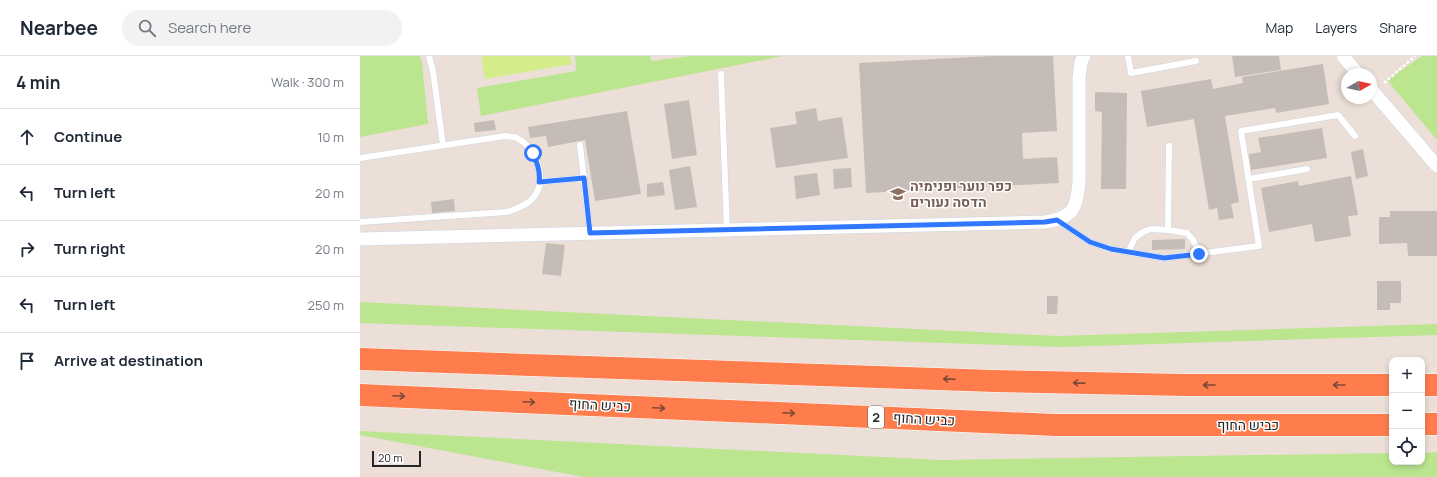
<!DOCTYPE html>
<html lang="en">
<head>
<meta charset="utf-8">
<style>
  :root { --surface:#fff; --page:#f2f2f3; --text:#1f2937; --muted:#747a83; --line:#e0e1e3 }
  body { margin:0; font-family:Manrope,Heebo,sans-serif; background:var(--page); color:var(--text) }
  .controls { position:absolute; right:12px; bottom:12px; display:grid; overflow:hidden; border-radius:8px; box-shadow:0 2px 6px #0003 }
  .controls button { width:36px; height:36px; display:grid; place-items:center; padding:0; border:0; border-bottom:1px solid var(--line); background:var(--surface); color:var(--text); font:20px sans-serif }
  .compass { position:absolute; left:981px; top:12px; width:36px; height:36px; border-radius:50%; background:var(--surface); box-shadow:0 2px 6px #0003; rotate:81deg }
  .scale { position:absolute; left:12px; bottom:10px; width:49px; box-sizing:border-box; padding-left:4px; border:2px solid #272727; border-top:0; font-size:11px; line-height:14px; white-space:nowrap; color:#272727; -webkit-text-stroke:3px #fff; paint-order:stroke }
  .stop { position:absolute; width:12px; height:12px; margin:-9px; border:3px solid #2f78ff; border-radius:50%; background:#fff }
  .stop.end { background:#2f78ff; border-color:#fff; box-shadow:0 1px 4px #0008 }
  .list { margin:0; padding:0; list-style:none }
  h2 { display:flex; justify-content:space-between; align-items:center; height:52px; margin:0; padding:0 16px; font-size:17px }
  h2 small { font-size:13px; font-weight:400; color:var(--muted) }
  .list li { display:grid; grid-template-columns:26px 1fr auto; gap:12px; align-items:center; box-sizing:border-box; height:56px; padding:0 16px; border-top:1px solid var(--line) }
  .list b { display:block; font-size:15px; white-space:nowrap }
  .list em { font-size:13px; font-style:normal; color:var(--muted) }
  .icon { flex:none; width:22px; height:22px; fill:none; stroke:currentColor; stroke-width:2; stroke-linecap:round; stroke-linejoin:round }
  .map { position:relative; flex:none; width:1077px; height:421px; overflow:hidden }
  header { display:flex; align-items:center; gap:24px; box-sizing:border-box; height:56px; padding:0 20px; background:var(--surface); border-bottom:1px solid var(--line) }
  header strong { font-size:19px }
  nav { display:flex; gap:22px; margin-inline-start:auto; font-size:14px }
  .search { width:280px; height:36px; background:var(--page); display:flex; align-items:center; gap:10px; box-sizing:border-box; padding:0 14px; border-radius:22px; color:var(--muted); font-size:15px }
  main { display:flex }
  aside { flex:1; background:var(--surface) }
  .map>svg:first-child { display:block }
</style>
</head>
<body>
<header>
<strong>Nearbee</strong>
<div class="search"><svg class="icon" aria-label="search" viewBox="0 0 24 24"><circle cx="10" cy="10" r="6"/><path d="M15 15l6 6"/></svg>Search here</div>
<nav><a>Map</a><a>Layers</a><a>Share</a></nav>
</header>
<main>
<aside>
<h2>4 min<small>Walk · 300 m</small></h2>
<ul class="list">
<li><svg class="icon" aria-label="ahead" viewBox="0 0 24 24"><path d="M12 20V5M6 11l6-6 6 6"/></svg><div><b>Continue</b></div><em>10 m</em></li>
<li><svg class="icon" aria-label="left" viewBox="0 0 24 24"><path d="M17 20v-9H6M10 6l-5 5 5 5"/></svg><div><b>Turn left</b></div><em>20 m</em></li>
<li><svg class="icon" aria-label="right" viewBox="0 0 24 24"><path d="M7 20v-9h11M14 6l5 5-5 5"/></svg><div><b>Turn right</b></div><em>20 m</em></li>
<li><svg class="icon" aria-label="left" viewBox="0 0 24 24"><path d="M17 20v-9H6M10 6l-5 5 5 5"/></svg><div><b>Turn left</b></div><em>250 m</em></li>
<li><svg class="icon" aria-label="arrive" viewBox="0 0 24 24"><path d="M6 21V4h12l-3 4 3 4H6"/></svg><div><b>Arrive at destination</b></div></li>
</ul>
</aside>
<div class="map">
<svg width="1077" height="421" viewBox="0 0 1077 421">
  <rect width="100%" height="100%" fill="#ebdfd7"/>
  <path fill="#bbe58f" d="M0 0H60L62 7 68 68 0 81Z
    M215 0H290L291 5 331 0H423L121 60 117 32 216 15Z
    M1062 0H1077V84L1027 24Z
    M0 246 698 280 1077 268V279L702 291 0 267Z
    M0 375 581 404 1032 397V406H1062V397L1077 396V421H223L0 379Z"/>
  <path fill="#d4ed8a" d="M121 0H210L212 8 125 23Z"/>
  <path fill="#c5bcb7" d="M632 0H693L697 75 662 77 663 103 697 101 699 127 506 137 499 7Z
    M872 0H919L921 14 875 21Z
    M963 8 969 48 916 57 915 52 865 60 879 146 871 148 874 162 859 164 857 152 849 154 834 63 787 71 781 35 851 23 853 33 883 27 882 21Z
    M735 36 767 37 766 133H741L742 56 735 55Z
    M329 44 337 99 312 103 304 48Z
    M456 52 458 65 482 61 488 102 416 112 410 72 437 68 435 56Z
    M267 55 281 138 235 145 225 84 188 91 186 80 170 82 168 71Z
    M134 64 136 74 115 76 114 67Z
    M962 72 967 102 891 114 889 98 901 96 898 82Z
    M1003 93 1008 120 996 123 991 96Z
    M330 110 337 151 315 154 309 114Z
    M491 112 492 131 474 133 473 113Z
    M457 117 460 139 436 143 434 120Z
    M991 120 998 159 988 160 991 180 955 186 952 168 909 176 901 132 938 125 939 130Z
    M303 126 305 139 287 141V128Z
    M94 143 95 155 72 157 71 146Z
    M1030 155H1077V200H1048L1047 187 1019 188V161H1030Z
    M825 183V193L792 194V184Z
    M186 187 205 189 201 220 182 218Z
    M1017 225H1041V247H1030V254H1017Z
    M687 240H698L697 258H687Z"/>
  <g fill="none" stroke-linecap="round" stroke-linejoin="round">
    <g stroke="#ccd4e1" stroke-width="7">
      <path id="lane" d="M69 0 73 15 83 89
        M768 0 771 17 836 5
        M361 18 367 174
        M220 89 230 177
        M0 102 145 80C149 81 153 80 157 82 176 92 188 122 174 141 168 149 156 153 147 156L0 166
        M889 123 947 113
        M179 126 224 122
        M697 164 730 186 751 193 804 202 899 190 881 75 978 59 995 80
        M808 174 809 90
        M768 196 775 182 783 176 791 173 808 174 827 177 833 184 839 197"/>
    </g>
    <g stroke="#ccd4e1" stroke-width="14">
      <path id="street" d="M983 0 998 18
        M1011 33 1077 110
        M0 183 685 166C713 162 717 152 719 126V22L721 6 724 0"/>
    </g>
    <g stroke="#fff" stroke-width="23">
      <path id="highway" d="M0 303 634 325 824 329H1032
        M1062 329H1077
        M0 339 695 369H1032
        M1062 368H1077"/>
    </g>
    <path stroke="#fff" stroke-width="2.5" stroke-dasharray="3 2" stroke-linecap="butt" d="M1024 27 1055 0"/>
    <use href="#lane" stroke="#fff" stroke-width="6"/>
    <use href="#street" stroke="#fff" stroke-width="13"/>
    <use href="#highway" stroke="#ff7d4d" stroke-width="22"/>
  </g>
  <defs><path id="oneway-shaft" d="M-6 0H5M1.5-3L5.5 0L1.5 3" fill="none" stroke-width="1.6" stroke-linecap="round" stroke-linejoin="round"/></defs>
  <g stroke="#7d4936">
    <use href="#oneway-shaft" transform="translate(589 323) rotate(-178)"/>
    <use href="#oneway-shaft" transform="translate(719 327) rotate(-179)"/>
    <use href="#oneway-shaft" transform="translate(849 329) rotate(-180)"/>
    <use href="#oneway-shaft" transform="translate(979 329) rotate(-180)"/>
    <use href="#oneway-shaft" transform="translate(39 340) rotate(3)"/>
    <use href="#oneway-shaft" transform="translate(169 346) rotate(3)"/>
    <use href="#oneway-shaft" transform="translate(299 352) rotate(3)"/>
    <use href="#oneway-shaft" transform="translate(429 357) rotate(3)"/>
  </g>
  <g fill="none" stroke-linecap="round" stroke-linejoin="round">
    <path stroke="#2f78ff" stroke-width="5" d="M173 97C177 106 181 116 179 126L224 122 230 177 685 166 697 164 730 186 751 193 804 202 839 198"/>
  </g>
  <defs>
    <g id="school-bare" transform="scale(1.2)"><path d="M0-5L7-2L0 1L-7-2ZM-4 1L0 2.5L4 1V4Q0 6-4 4Z" fill="#8d6e63" stroke="#fff" stroke-width="2.5" paint-order="stroke"/></g>
  </defs>
  <g fill-rule="evenodd">
    <use href="#school-bare" x="538" y="138"/>
  </g>
  <g text-anchor="middle" stroke-width="3" stroke-linejoin="round" paint-order="stroke">
    <rect fill="#fff" stroke="#686868" stroke-width="1" x="508" y="350" width="16" height="22" rx="3"/>
    <g font-size="13" font-weight="bold" fill="#272727">
      <text x="516" y="366">2</text>
    </g>
    <g font-size="14" font-weight="bold" fill="#785e54" stroke="#fff" text-anchor="start">
      <text x="550" y="135">כפר נוער ופנימיה<tspan x="550" dy="16">הדסה נעורים</tspan></text>
    </g>
    <g font-size="14" fill="#272727" stroke="#fff">
      <text transform="translate(240 349) rotate(3)" y="5">כביש החוף</text>
      <text transform="translate(564 363) rotate(3)" y="5">כביש החוף</text>
      <text x="888" y="374">כביש החוף</text>
    </g>
  </g>
</svg>
<div class="controls">
<button>+</button>
<button>−</button>
<button><svg class="icon" aria-label="locate" viewBox="0 0 24 24"><circle cx="12" cy="12" r="6"/><path d="M12 2v4M12 18v4M2 12h4M18 12h4"/></svg></button>
</div>
<svg class="compass" viewBox="-18 -18 36 36"><path d="M0-13l5 13h-10z" fill="#e53935"/><path d="M0 13l5-13h-10z" fill="#747a83"/></svg>
<div class="scale">20 m</div>
<div class="stop" style="left:173px;top:97px"></div>
<div class="stop end" style="left:839px;top:198px"></div>
</div>
</main>
</body>
</html>
